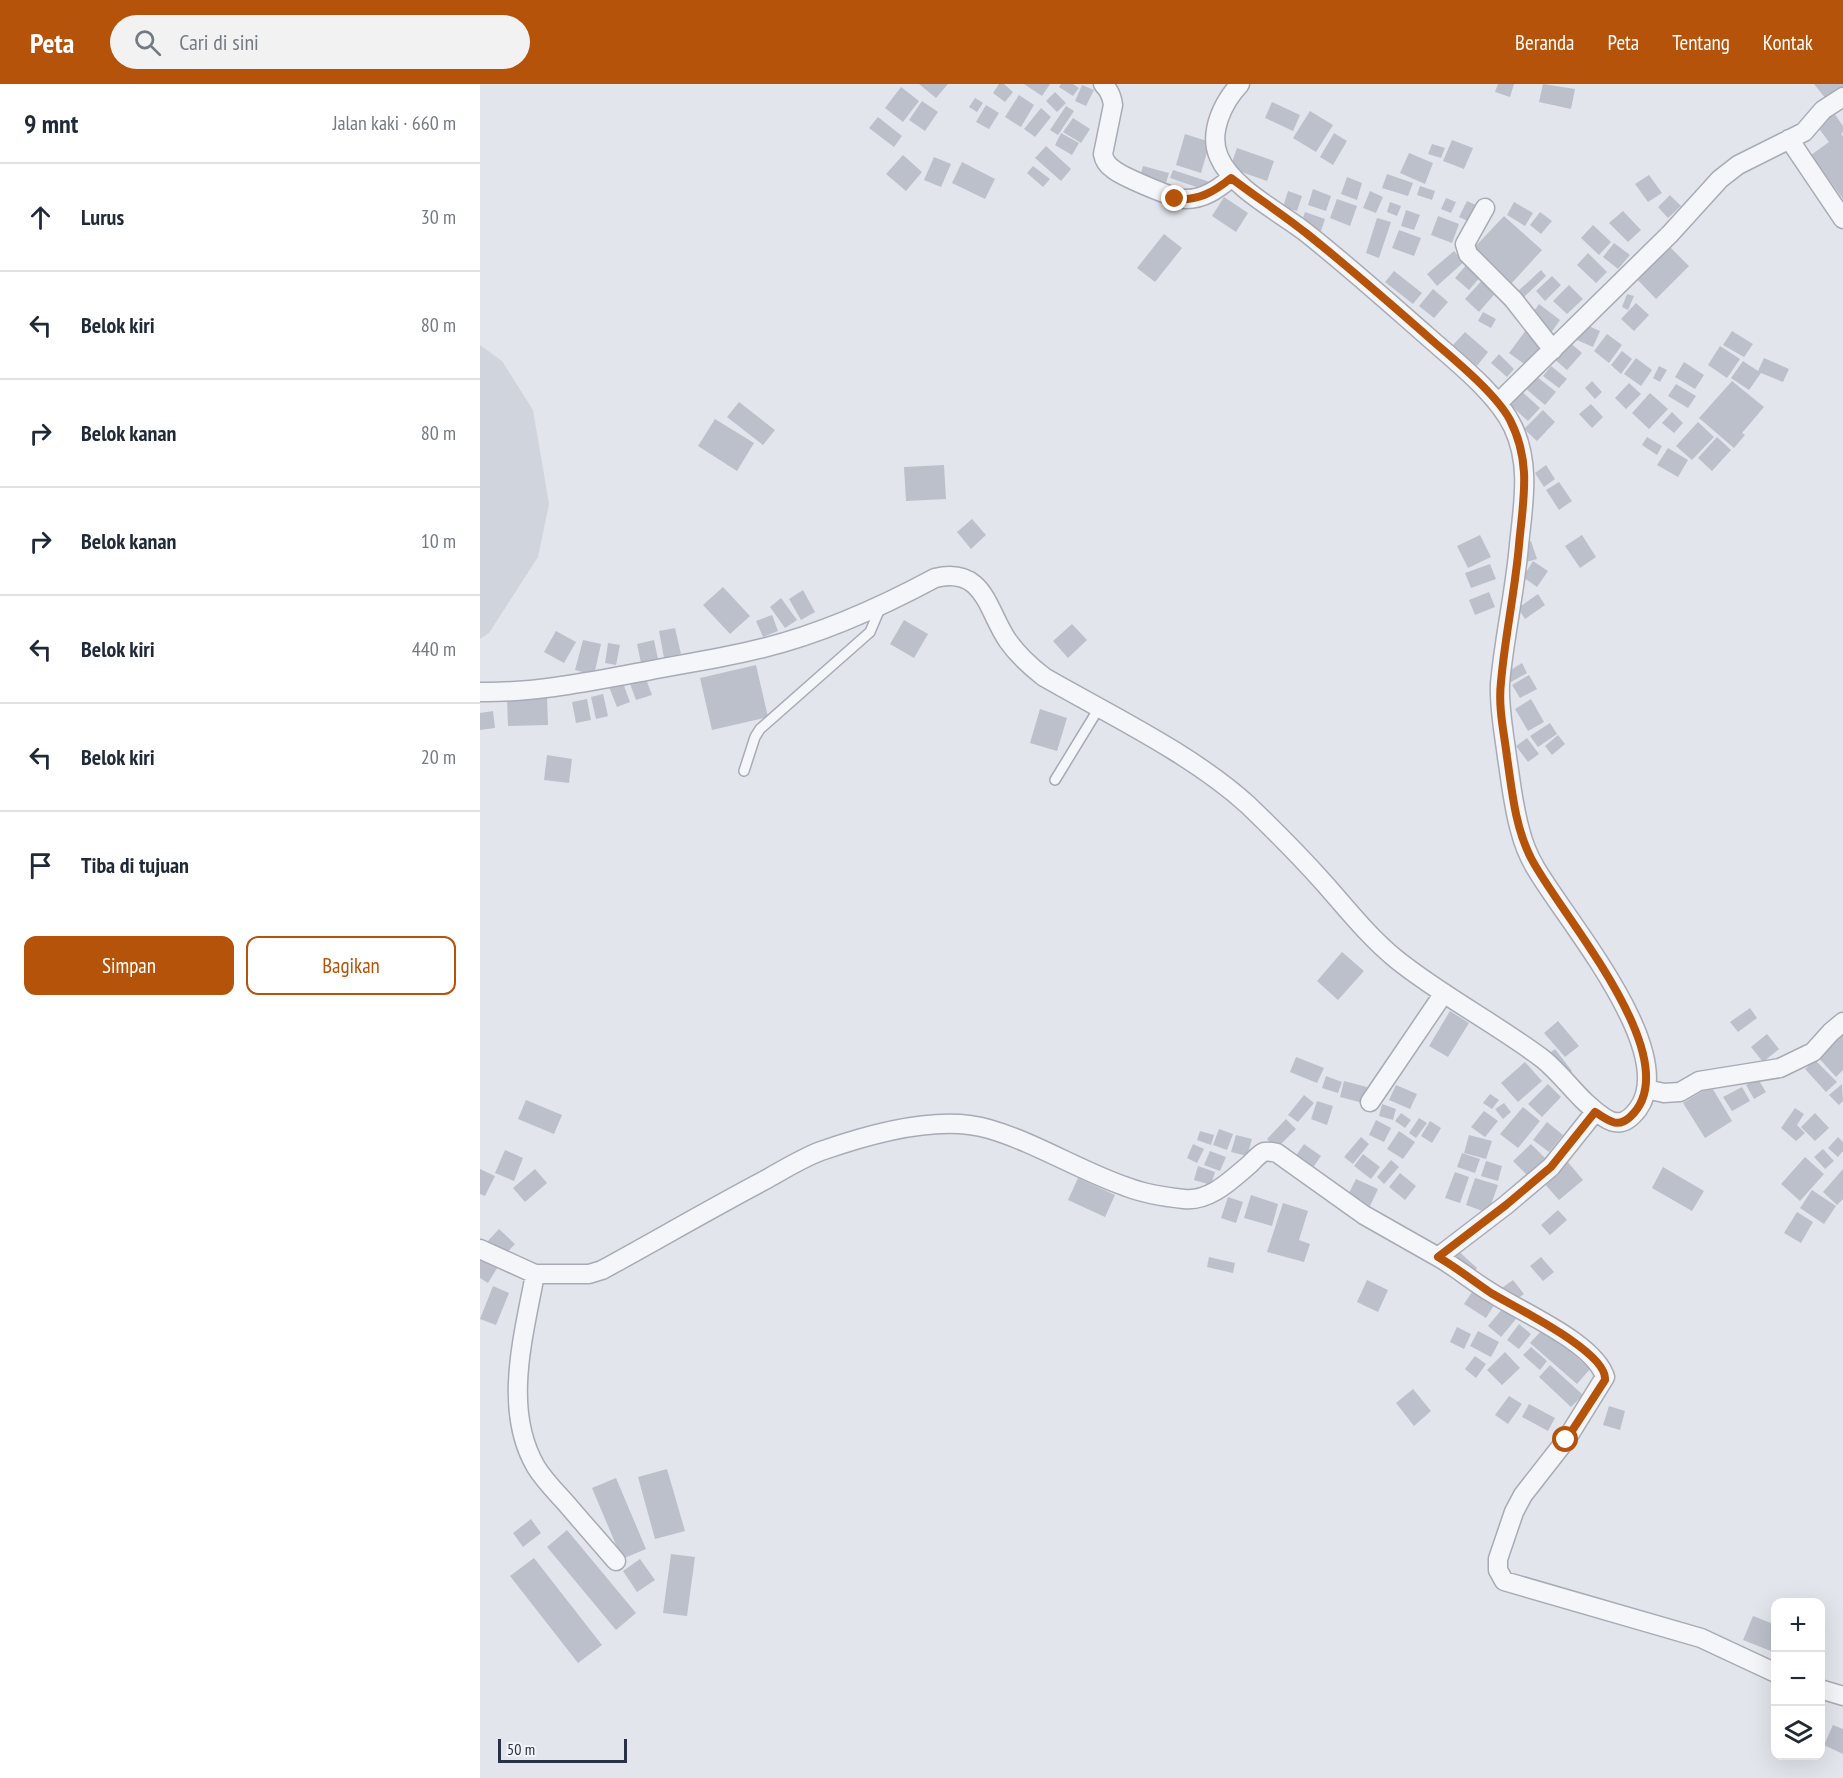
<!DOCTYPE html>
<html lang="id">
<head>
<meta charset="utf-8">
<style>
  :root { --surface:#fff; --page:#f2f2f3; --text:#1f2937; --muted:#747a83; --line:#e0e1e3; --accent:#b45309 }
  body { margin:0; font-family:"PT Sans Narrow",sans-serif; background:var(--page); color:var(--text) }
  .controls { position:absolute; right:18px; bottom:18px; display:grid; overflow:hidden; border-radius:12px; box-shadow:0 6px 24px #0002 }
  .controls button { width:54px; height:54px; display:grid; place-items:center; padding:0; border:0; border-bottom:2px solid var(--line); background:var(--surface); color:var(--text); font:30px sans-serif }
  .scale { position:absolute; left:18px; bottom:15px; width:129px; box-sizing:border-box; padding-left:6px; border:3px solid #293144; border-top:0; font-size:16px; line-height:21px; white-space:nowrap; color:#293144; -webkit-text-stroke:4px #f2f4f8; paint-order:stroke }
  .stop { position:absolute; width:18px; height:18px; margin:-14px; border:4px solid #b45309; border-radius:50%; background:#fff }
  .stop.end { background:#b45309; border-color:#fff; box-shadow:0 2px 6px #0008 }
  .list { margin:0; padding:0; list-style:none }
  h2 { display:flex; justify-content:space-between; align-items:center; height:78px; margin:0; padding:0 24px; font-size:26px }
  h2 small { font-size:20px; font-weight:400; color:var(--muted) }
  .list li { display:grid; grid-template-columns:39px 1fr auto; gap:18px; align-items:center; box-sizing:border-box; height:108px; padding:0 24px; border-top:2px solid var(--line) }
  .list b { display:block; font-size:22px; white-space:nowrap }
  .list em { font-size:20px; font-style:normal; color:var(--muted) }
  .actions { display:flex; gap:12px; padding:18px 24px }
  .actions a { flex:1; padding:14px 0; border:2px solid var(--accent); border-radius:12px; text-align:center; font-size:21px; color:var(--accent) }
  .actions .main { background:var(--accent); color:#fff }
  .icon { flex:none; width:33px; height:33px; fill:none; stroke:currentColor; stroke-width:2; stroke-linecap:round; stroke-linejoin:round }
  .map { position:relative; flex:none; width:1363px; height:1694px; overflow:hidden }
  header { display:flex; align-items:center; gap:36px; box-sizing:border-box; height:84px; padding:0 30px; background:var(--accent); color:#fff }
  header strong { font-size:28px }
  nav { display:flex; gap:33px; margin-inline-start:auto; font-size:21px }
  .search { width:420px; height:54px; background:var(--page); display:flex; align-items:center; gap:15px; box-sizing:border-box; padding:0 21px; border-radius:33px; color:var(--muted); font-size:22px }
  main { display:flex }
  aside { flex:1; background:var(--surface) }
  .map>svg:first-child { display:block }
</style>
</head>
<body>
<header>
<strong>Peta</strong>
<div class="search"><svg class="icon" aria-label="search" viewBox="0 0 24 24"><circle cx="10" cy="10" r="6"/><path d="M15 15l6 6"/></svg>Cari di sini</div>
<nav><a>Beranda</a><a>Peta</a><a>Tentang</a><a>Kontak</a></nav>
</header>
<main>
<aside>
<h2>9 mnt<small>Jalan kaki · 660 m</small></h2>
<ul class="list">
<li><svg class="icon" aria-label="ahead" viewBox="0 0 24 24"><path d="M12 20V5M6 11l6-6 6 6"/></svg><div><b>Lurus</b></div><em>30 m</em></li>
<li><svg class="icon" aria-label="left" viewBox="0 0 24 24"><path d="M17 20v-9H6M10 6l-5 5 5 5"/></svg><div><b>Belok kiri</b></div><em>80 m</em></li>
<li><svg class="icon" aria-label="right" viewBox="0 0 24 24"><path d="M7 20v-9h11M14 6l5 5-5 5"/></svg><div><b>Belok kanan</b></div><em>80 m</em></li>
<li><svg class="icon" aria-label="right" viewBox="0 0 24 24"><path d="M7 20v-9h11M14 6l5 5-5 5"/></svg><div><b>Belok kanan</b></div><em>10 m</em></li>
<li><svg class="icon" aria-label="left" viewBox="0 0 24 24"><path d="M17 20v-9H6M10 6l-5 5 5 5"/></svg><div><b>Belok kiri</b></div><em>440 m</em></li>
<li><svg class="icon" aria-label="left" viewBox="0 0 24 24"><path d="M17 20v-9H6M10 6l-5 5 5 5"/></svg><div><b>Belok kiri</b></div><em>20 m</em></li>
<li><svg class="icon" aria-label="arrive" viewBox="0 0 24 24"><path d="M6 21V4h12l-3 4 3 4H6"/></svg><div><b>Tiba di tujuan</b></div></li>
</ul>
<div class="actions"><a class="main">Simpan</a><a>Bagikan</a></div>
</aside>
<div class="map">
<svg width="1363" height="1694" viewBox="0 0 1363 1694">
  <rect width="100%" height="100%" fill="#e2e5eb"/>
  <path fill="#d0d4dd" d="M0 261 22 277 53 326 69 420 58 473 9 549 0 555Z"/>
  <path fill="#bcc0cb" d="M439 0H468L456 14Z
    M519 0H524L533 8 525 18 513 9Z
    M544 0H570L562 12Z
    M581 0H593L599 4 593 12 579 3Z
    M1018 0H1034L1030 13 1015 8Z
    M1063 0 1095 5 1091 25 1059 18Z
    M1334 0H1363V9L1350 20Z
    M602 1 614 6 606 22 595 17Z
    M421 3 439 17 423 38 405 24Z
    M575 8 586 19 577 28 566 17Z
    M539 11 554 21 541 43 525 33Z
    M495 14 503 19 497 28 489 23Z
    M442 17 458 28 445 47 429 36Z
    M792 18 820 31 813 47 785 34Z
    M506 21 519 29 509 45 496 38Z
    M586 22 594 27 578 51 570 46Z
    M561 24 571 33 555 53 544 45Z
    M830 27 853 41 836 68 813 54Z
    M1354 29 1363 42V48L1361 50 1363 52V115L1331 71 1349 58 1337 42Z
    M398 33 422 52 414 63 389 44Z
    M593 34 610 45 601 59 583 48Z
    M581 49 599 59 592 71 575 61Z
    M854 49 867 57 853 81 840 73Z
    M705 50 730 58 721 89 696 81Z
    M972 56 993 64 984 85 963 77Z
    M952 60 965 64 961 74 948 70Z
    M566 62 591 85 581 97 555 74Z
    M757 64 794 77 787 97 750 84Z
    M929 69 953 79 945 100 920 89Z
    M423 71 442 88 426 107 406 90Z
    M454 73 471 80 461 103 444 96Z
    M482 78 515 95 505 115 472 99Z
    M553 82 570 95 563 103 547 89Z
    M663 82 689 89 685 102 659 95Z
    M693 86 733 99 731 108 690 94Z
    M907 90 933 99 928 112 902 104Z
    M1169 91 1182 109 1168 118 1155 100Z
    M867 93 882 99 877 116 861 110Z
    M940 102 955 107 952 116 937 111Z
    M833 105 851 112 846 127 828 121Z
    M808 107 822 112 817 127 803 123Z
    M890 107 903 113 896 129 883 124Z
    M1190 111 1201 122 1188 134 1178 123Z
    M744 113 768 129 756 148 732 132Z
    M966 114 976 118 971 129 961 125Z
    M857 115 877 122 870 142 850 134Z
    M987 117 998 122 990 138 979 133Z
    M910 118 921 122 917 132 907 128Z
    M1034 118 1053 129 1045 142 1027 131Z
    M926 126 940 131 934 146 921 142Z
    M1143 127 1161 146 1148 158 1129 139Z
    M825 128 845 135 841 147 821 140Z
    M1060 128 1072 137 1061 150 1050 141Z
    M958 132 979 140 972 159 951 151Z
    M1024 132 1062 166 1030 201 992 166Z
    M897 134 911 138 899 174 886 169Z
    M1113 141 1131 158 1119 171 1101 154Z
    M919 146 941 154 934 172 912 164Z
    M684 150 702 164 675 198 657 184Z
    M1185 158 1209 182 1176 215 1152 190Z
    M1134 159 1150 171 1138 185 1123 173Z
    M974 167 984 178 957 202 947 190Z
    M1108 169 1127 188 1116 199 1097 181Z
    M988 179 1002 191 989 206 975 194Z
    M1061 186 1066 192 1041 216 1035 210Z
    M914 187 942 209 933 220 905 198Z
    M1072 192 1081 201 1065 217 1056 207Z
    M1005 193 1019 205 999 228 985 215Z
    M1089 201 1103 215 1087 230 1073 217Z
    M953 205 968 218 954 234 939 222Z
    M1147 210 1154 212 1148 226 1142 223Z
    M1156 219 1169 231 1154 247 1141 235Z
    M1059 220 1080 236 1071 249 1050 233Z
    M1003 228 1016 235 1011 244 998 237Z
    M1104 240 1120 247 1113 263 1097 256Z
    M1046 246 1067 261 1050 284 1029 269Z
    M1252 247 1273 260 1264 273 1243 261Z
    M985 248 1008 268 997 282 973 261Z
    M1127 250 1142 261 1129 279 1114 267Z
    M1088 257 1102 269 1087 286 1073 274Z
    M1240 262 1260 275 1247 294 1228 281Z
    M1142 267 1152 275 1141 290 1131 281Z
    M1019 270 1034 285 1027 293 1011 279Z
    M1156 274 1172 286 1161 302 1144 290Z
    M1284 274 1309 285 1303 298 1281 289 1269 306 1251 294 1263 277 1278 287Z
    M1204 278 1224 291 1215 305 1195 293Z
    M1071 282 1087 295 1079 304 1063 292Z
    M1179 282 1187 286 1180 298 1173 294Z
    M1056 292 1076 308 1065 321 1045 304Z
    M1112 297 1122 308 1115 315 1105 304Z
    M1252 297 1284 323 1262 349 1265 351 1254 364 1219 334Z
    M1149 299 1161 310 1146 325 1135 314Z
    M1196 300 1216 312 1208 324 1188 312Z
    M1039 305 1060 324 1048 337 1027 318Z
    M1170 309 1188 325 1169 345 1152 329Z
    M259 318 295 346 283 361 247 333Z
    M1111 320 1123 333 1112 344 1099 330Z
    M1063 326 1075 338 1057 357 1044 345Z
    M1192 328 1203 339 1194 349 1182 339Z
    M235 335 274 359 257 387 218 362Z
    M1218 338 1234 353 1212 376 1196 362Z
    M1167 353 1182 362 1177 371 1162 361Z
    M1237 353 1251 366 1232 387 1218 374Z
    M1188 364 1208 376 1198 393 1177 381Z
    M464 381 466 415 426 417 424 383Z
    M1066 381 1075 395 1064 403 1055 389Z
    M1079 398 1092 417 1079 426 1066 406Z
    M492 435 506 451 491 465 477 448Z
    M1000 451 1011 473 988 484 977 462Z
    M1102 451 1116 473 1100 484 1085 462Z
    M1051 457 1057 475 1046 478 1040 460Z
    M1053 477 1068 487 1057 503 1043 493Z
    M1010 480 1016 495 991 504 985 489Z
    M243 503 270 532 250 550 223 521Z
    M323 506 335 528 321 536 309 515Z
    M1009 508 1015 523 995 531 989 516Z
    M1058 510 1065 521 1045 535 1038 524Z
    M301 514 317 536 305 544 290 523Z
    M292 531 298 547 283 553 276 537Z
    M424 536 448 550 434 574 410 560Z
    M592 540 607 556 588 574 573 557Z
    M195 544 201 570 184 574 179 547Z
    M76 547 96 558 84 579 64 568Z
    M103 556 121 560 114 591 95 586Z
    M174 556 178 575 161 579 157 560Z
    M128 559 140 561 136 581 125 579Z
    M1042 579 1047 589 1031 598 1026 589Z
    M276 581 288 633 232 646 220 594Z
    M1049 591 1057 605 1040 614 1032 601Z
    M165 592 172 611 156 616 149 597Z
    M143 599 150 618 137 623 129 603Z
    M123 610 128 632 116 635 111 613Z
    M67 612 68 641 28 642 27 614Z
    M107 615 111 636 96 639 92 618Z
    M1051 615 1064 638 1048 647 1035 625Z
    M560 625 587 634 577 667 550 659Z
    M13 627 15 644 0 646V629Z
    M1070 639 1077 650 1058 663 1050 652Z
    M1078 651 1085 660 1072 671 1065 662Z
    M1047 654 1059 670 1048 678 1036 662Z
    M67 671 92 675 89 699 64 696Z
    M862 868 884 887 858 916 837 897Z
    M1270 924 1277 934 1258 948 1250 938Z
    M970 927 989 939 968 973 949 962Z
    M1078 937 1099 962 1085 973 1064 949Z
    M1360 948 1363 951V986L1356 993 1336 971Z
    M1287 950 1299 965 1283 978 1271 963Z
    M1075 965 1092 987 1084 993 1067 971Z
    M816 973 844 984 837 999 810 988Z
    M1335 976 1357 998 1346 1008 1325 985Z
    M1045 978 1062 997 1038 1018 1021 999Z
    M846 992 862 998 858 1009 842 1004Z
    M1278 995 1286 1008 1274 1015 1266 1001Z
    M864 997 887 1003 883 1019 860 1013Z
    M1068 1000 1081 1013 1062 1033 1048 1020Z
    M1362 1000 1363 1017 1359 1021 1349 1011Z
    M916 1001 937 1010 930 1025 909 1016Z
    M1231 1002 1252 1037 1225 1054 1203 1019Z
    M1262 1003 1270 1017 1252 1027 1243 1013Z
    M1010 1010 1019 1016 1012 1025 1003 1019Z
    M824 1011 834 1019 818 1038 808 1031Z
    M46 1016 82 1031 74 1050 38 1035Z
    M837 1017 853 1022 847 1041 831 1035Z
    M1024 1019 1031 1028 1023 1035 1015 1025Z
    M902 1020 916 1025 913 1036 899 1032Z
    M1043 1023 1060 1037 1038 1064 1020 1050Z
    M1315 1024 1324 1030 1317 1041 1325 1049 1316 1057 1301 1044Z
    M1004 1027 1018 1037 1005 1053 991 1043Z
    M921 1029 931 1036 925 1044 915 1037Z
    M1335 1029 1349 1044 1335 1057 1321 1043Z
    M939 1034 947 1039 936 1054 929 1049Z
    M806 1035 816 1045 796 1065 787 1055Z
    M896 1036 911 1044 904 1058 889 1051Z
    M950 1037 961 1044 952 1059 941 1052Z
    M1067 1038 1083 1051 1069 1068 1053 1056Z
    M739 1045 753 1050 747 1066 733 1061Z
    M720 1047 734 1051 731 1061 717 1056Z
    M919 1047 935 1058 923 1075 907 1065Z
    M756 1051 772 1055 767 1072 751 1068Z
    M989 1051 1012 1057 1006 1075 984 1069Z
    M881 1053 889 1060 873 1080 864 1073Z
    M1358 1053 1363 1058V1067L1358 1073 1348 1064Z
    M713 1060 724 1065 717 1079 707 1074Z
    M824 1060 841 1072 830 1088 813 1076Z
    M1051 1060 1066 1075 1048 1092 1033 1077Z
    M1343 1065 1354 1077 1345 1085 1334 1073Z
    M25 1066 43 1074 34 1097 15 1089Z
    M730 1067 746 1073 740 1087 724 1081Z
    M982 1069 1000 1075 995 1089 977 1083Z
    M883 1070 900 1083 891 1095 874 1082Z
    M1325 1073 1344 1090 1320 1117 1301 1100Z
    M911 1076 919 1083 904 1100 897 1093Z
    M1006 1077 1022 1082 1018 1097 1001 1092Z
    M1087 1077 1103 1096 1079 1116 1063 1098Z
    M718 1082 735 1088 731 1101 714 1096Z
    M1183 1083 1224 1107 1212 1127 1172 1104Z
    M0 1085 15 1092 5 1112 0 1110Z
    M55 1085 67 1099 45 1118 33 1104Z
    M1363 1085V1115L1357 1121 1343 1108Z
    M975 1088 989 1093 980 1119 965 1114Z
    M920 1089 936 1102 925 1116 909 1103Z
    M598 1094 635 1111 625 1133 588 1116Z
    M995 1094 1018 1101 1008 1129 986 1121Z
    M876 1095 898 1105 890 1122 868 1111Z
    M1332 1106 1356 1122 1344 1140 1320 1124Z
    M771 1111 798 1120 792 1142 764 1134Z
    M748 1113 763 1118 756 1139 741 1134Z
    M803 1119 828 1127 819 1156 830 1160 824 1178 787 1168Z
    M1078 1126 1087 1136 1070 1151 1061 1141Z
    M1317 1128 1333 1138 1321 1159 1304 1149Z
    M19 1145 35 1160 22 1174 6 1159Z
    M975 1164 997 1184 989 1193 967 1172Z
    M0 1171 19 1181 8 1199 0 1194Z
    M729 1173 755 1179 753 1189 727 1183Z
    M1061 1173 1074 1188 1063 1197 1050 1182Z
    M887 1196 908 1206 898 1228 877 1218Z
    M1033 1196 1044 1210 1033 1218 1022 1204Z
    M13 1202 29 1209 16 1241 0 1235Z
    M994 1205 1016 1218 1006 1234 984 1220Z
    M1023 1224 1036 1235 1021 1253 1008 1242Z
    M1039 1240 1051 1250 1039 1265 1027 1256Z
    M977 1243 991 1250 984 1265 970 1258Z
    M1064 1244 1110 1285 1097 1300 1050 1259Z
    M998 1247 1019 1258 1011 1273 990 1262Z
    M1051 1263 1067 1277 1060 1286 1043 1271Z
    M1025 1268 1040 1284 1022 1301 1007 1286Z
    M995 1272 1006 1280 996 1294 985 1285Z
    M1070 1281 1103 1311 1091 1323 1059 1293Z
    M933 1305 951 1327 934 1342 916 1319Z
    M1029 1312 1042 1320 1028 1340 1015 1331Z
    M1049 1320 1075 1334 1068 1347 1042 1333Z
    M1129 1322 1145 1327 1140 1346 1123 1341Z
    M187 1385 205 1447 175 1455 158 1393Z
    M136 1394 166 1465 142 1475 112 1404Z
    M51 1435 61 1449 43 1463 33 1449Z
    M87 1446 156 1529 136 1546 67 1463Z
    M191 1470 215 1473 207 1532 183 1529Z
    M54 1474 122 1561 98 1579 30 1492Z
    M160 1475 175 1496 157 1508 143 1487Z
    M1273 1532 1296 1541V1569L1263 1556Z
    M1353 1641 1363 1645V1670L1344 1661Z"/>
  <g fill="none" stroke-linecap="round" stroke-linejoin="round">
    <g stroke="#a7abb6" stroke-width="12">
      <path id="service" d="M264 687 275 653 280 645 390 548 401 522
        M575 696 619 624"/>
    </g>
    <g stroke="#a7abb6" stroke-width="21">
      <path id="minor" d="M623 0C629 6 632 12 633 21L623 70C624 76 627 81 633 85 641 92 696 116 706 115 724 115 738 105 751 94
        M1309 55 1363 135
        M1005 124 985 160 988 170 1033 215 1073 266
        M1018 319 1190 150 1240 95 1258 81 1324 48 1343 26 1363 13
        M0 608C56 609 112 597 167 587 206 579 245 574 283 564 344 549 401 523 455 494 505 482 507 527 528 557 538 571 551 583 564 593 630 631 712 670 768 721 794 746 820 772 844 799 867 825 889 853 916 875 962 912 1015 939 1063 975 1085 993 1100 1018 1125 1034 1139 1043 1149 1037 1158 1025 1200 967 1084 834 1055 783 1048 771 1043 758 1040 746 1033 721 1031 698 1027 673 1024 649 1019 625 1020 600 1024 554 1035 508 1039 461 1043 421 1051 381 1033 343 1017 309 974 276 946 251 906 216 866 180 824 147 798 127 752 104 739 73 728 49 743 18 760 0
        M1166 1005 1184 1009 1200 1008 1219 997 1300 984 1333 968 1351 948 1363 938
        M890 1018 964 909
        M0 1165 55 1190H109L122 1186C177 1156 230 1125 285 1096 303 1086 322 1074 341 1067 389 1050 460 1030 509 1045 557 1059 600 1087 647 1103 665 1110 685 1113 704 1115 730 1118 752 1095 770 1080 774 1076 779 1070 784 1068 788 1067 793 1068 797 1069L884 1131 958 1173 1026 1121 1071 1083 1115 1028
        M958 1173C976 1183 993 1198 1012 1209 1041 1228 1115 1259 1125 1293L1086 1356 1043 1411 1034 1428 1018 1475V1486L1024 1497 1221 1554 1296 1589
        M55 1190C44 1251 22 1325 56 1383 64 1396 75 1407 85 1418 102 1438 119 1457 136 1477
        M1340 1605 1363 1612"/>
    </g>
    <use href="#service" stroke="#f5f6f9" stroke-width="9"/>
    <use href="#minor" stroke="#f5f6f9" stroke-width="18"/>
  </g>
  <g fill="none" stroke-linecap="round" stroke-linejoin="round">
    <path stroke="#b45309" stroke-width="8" d="M695 115C718 117 734 108 751 94 776 113 802 130 826 149 870 184 912 221 954 258 977 278 1016 310 1030 336 1052 379 1043 416 1039 461 1035 507 1025 552 1021 598 1018 624 1024 648 1027 673 1032 707 1035 743 1051 774 1078 828 1212 977 1150 1033 1137 1045 1128 1036 1115 1028L1071 1083 1026 1121 958 1173C976 1183 993 1197 1011 1209 1034 1223 1128 1268 1125 1296L1086 1356"/>
  </g>
</svg>
<div class="controls">
<button>+</button>
<button>−</button>
<button><svg class="icon" aria-label="layers" viewBox="0 0 24 24"><path d="M12 4l9 5-9 5-9-5zM3 14l9 5 9-5"/></svg></button>
</div>
<div class="scale">50 m</div>
<div class="stop" style="left:1086px;top:1356px"></div>
<div class="stop end" style="left:695px;top:115px"></div>
</div>
</main>
</body>
</html>
